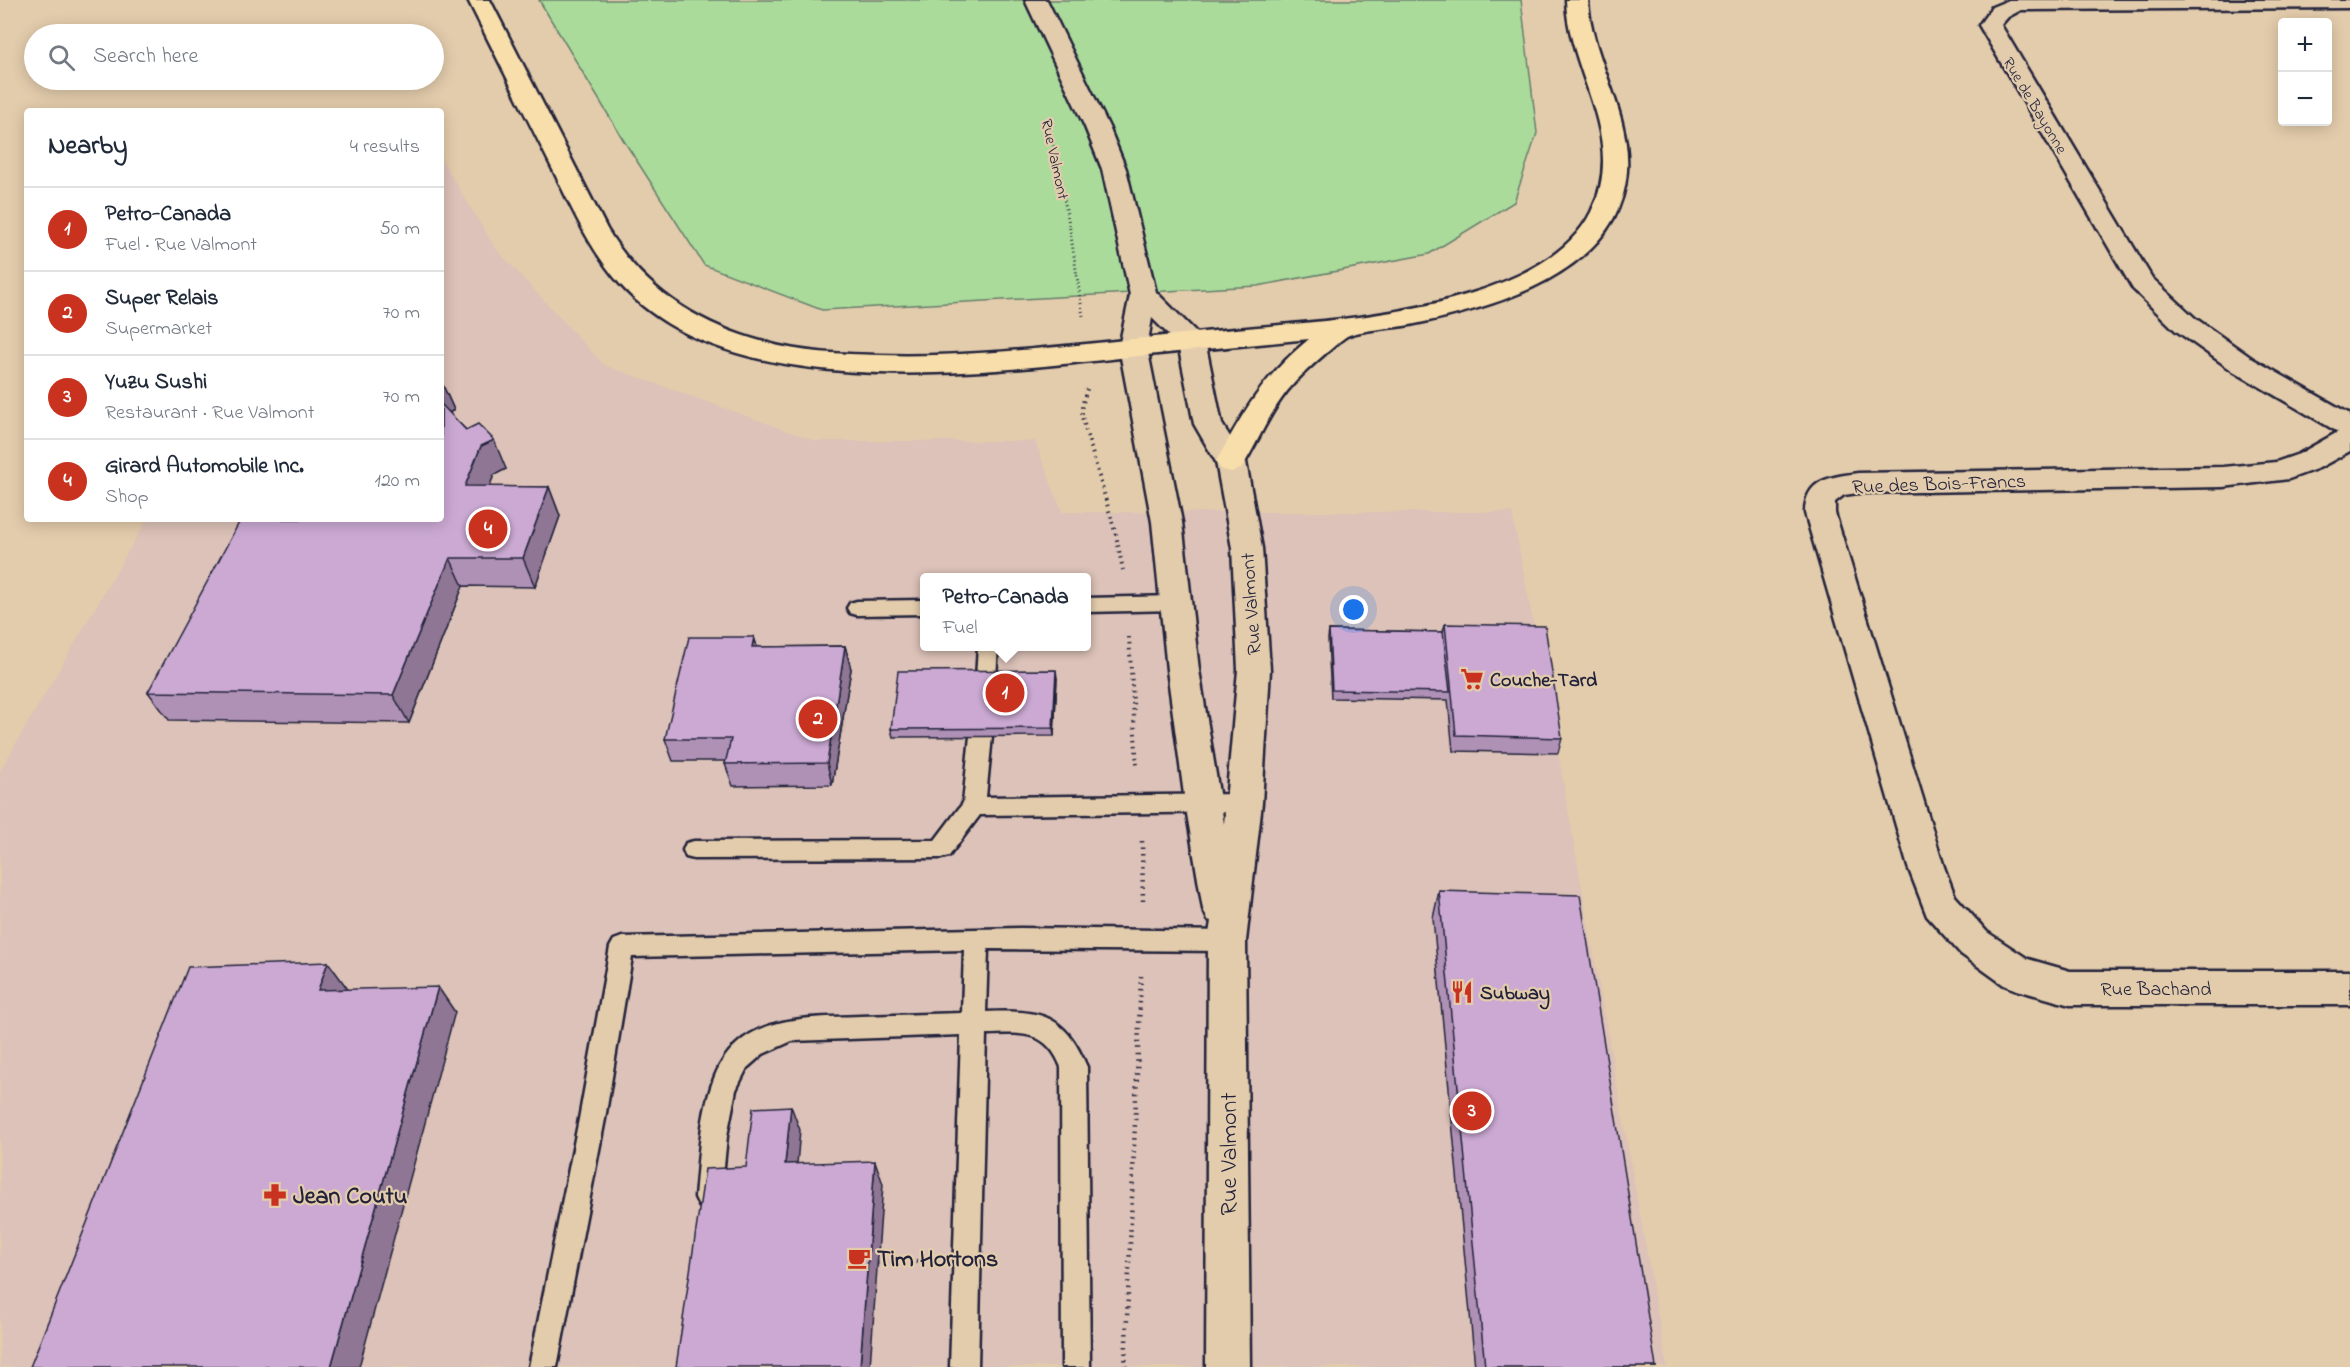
<!DOCTYPE html>
<html lang="en">
<head>
<meta charset="utf-8">
<style>
  :root { --surface:#fff; --page:#f2f2f3; --text:#1f2937; --muted:#747a83; --line:#e0e1e3; --accent:#c8321e }
  body { margin:0; font-family:"Indie Flower",sans-serif; background:var(--page); color:var(--text) }
  .controls { position:absolute; right:18px; top:18px; display:grid; overflow:hidden; border-radius:6px; box-shadow:0 3px 15px #0003 }
  .controls button { width:54px; height:54px; display:grid; place-items:center; padding:0; border:0; border-bottom:2px solid var(--line); background:var(--surface); color:var(--text); font:30px sans-serif }
  .you { position:absolute; left:1354px; top:610px; width:21px; height:21px; margin:-15px; border:4px solid #fff; border-radius:50%; background:#1a73e8; box-shadow:0 0 0 9px #1a73e833 }
  .badge { display:grid; place-items:center; width:39px; height:39px; border-radius:50%; background:var(--accent); color:#fff; font-size:20px; font-weight:700 }
  .pin { position:absolute; translate:-50% -50%; border:3px solid #fff; box-shadow:0 2px 6px #0006 }
  .popup { position:absolute; left:920px; top:573px; width:171px; height:78px; box-sizing:border-box; display:grid; place-content:center; border-radius:6px; background:var(--surface); filter:drop-shadow(0 2px 4px #0005); font-size:20px; white-space:nowrap; color:var(--muted) }
  .popup b { font-size:22px; color:var(--text) }
  .popup::after { content:''; position:absolute; left:50%; top:100%; margin-left:-12px; border:12px solid transparent; border-top-color:var(--surface) }
  .list { margin:0; padding:0; list-style:none }
  h2 { display:flex; justify-content:space-between; align-items:center; height:78px; margin:0; padding:0 24px; font-size:26px }
  h2 small { font-size:20px; font-weight:400; color:var(--muted) }
  .list li { display:grid; grid-template-columns:39px 1fr auto; gap:18px; align-items:center; box-sizing:border-box; height:84px; padding:0 24px; border-top:2px solid var(--line) }
  .list b { display:block; font-size:22px; white-space:nowrap }
  .list p { margin:0; font-size:20px; white-space:nowrap; color:var(--muted) }
  .list em { font-size:20px; font-style:normal; color:var(--muted) }
  .icon { flex:none; width:33px; height:33px; fill:none; stroke:currentColor; stroke-width:2; stroke-linecap:round; stroke-linejoin:round }
  .map { position:relative; flex:none; width:2350px; height:1367px; overflow:hidden }
  .search { position:absolute; background:var(--surface); box-shadow:0 3px 15px #0003; left:24px; top:24px; width:420px; height:66px; display:flex; align-items:center; gap:15px; box-sizing:border-box; padding:0 21px; border-radius:33px; color:var(--muted); font-size:22px }
  .panel { position:absolute; background:var(--surface); box-shadow:0 3px 15px #0003; left:24px; top:108px; width:420px; height:414px; border-radius:6px }
  .map>svg:first-child { display:block }
</style>
</head>
<body>
<div class="map">
<svg width="2350" height="1367" viewBox="0 0 2350 1367">
  <rect width="100%" height="100%" fill="#e3ccac"/>
  <filter id="ink" filterUnits="userSpaceOnUse"><feTurbulence type="fractalNoise" baseFrequency=".0167" numOctaves="2"/><feDisplacementMap in="SourceGraphic" scale="12" xChannelSelector="R" yChannelSelector="G"/><feConvolveMatrix kernelMatrix="1 2 1 2 8 2 1 2 1" color-interpolation-filters="sRGB"/></filter>
  <g filter="url(#ink)">
    <path fill="#dcc2b8" fill-rule="evenodd" d="M441 159 496 249 604 365 816 441H1035L1062 512H1512L1558 753 1667 1367H0V771L147 519H441ZM924 578H1086V646H924Z"/>
    <path fill="#aadb9b" stroke="#667e6b" stroke-width="1.5" d="M539 0H1521L1537 133 1514 202 1429 254 1257 286 822 310 704 265 624 141Z"/>
    <g fill="none" stroke-linecap="round" stroke-linejoin="round">
      <g stroke="#22223b" stroke-width="5">
        <path id="lane" d="M1177 596 1184 598 1187 603 1184 608 1177 610 1086 612V598Z
          M924 600V614L857 615 850 613 847 608 850 603 857 601Z
          M978 646H998L996 678 993 684 986 686 979 684 976 678Z
          M981 728 989 730 992 736 986 797 1244 794 1252 797 1255 803 1252 809 1244 812 980 815 949 856 941 858 694 859 686 857 683 850 686 843 694 841 935 840 963 803 970 736 973 730Z
          M1020 928 1227 931 1235 934 1239 941 1235 948 1227 951 988 949 986 1012C1041 1010 1064 1013 1087 1067L1090 1367H1062L1061 1067C1046 1029 1021 1033 986 1034L978 1367H950L961 1035 792 1041 763 1054 747 1068 736 1090 727 1136 721 1197 717 1206 708 1210 699 1206 695 1197C699 1157 700 1113 715 1076 740 1014 806 1018 861 1016 895 1015 928 1014 962 1013L964 950 632 957 605 1119 557 1367H529L579 1119 610 947 614 940 622 937Z"/>
      </g>
      <g stroke="#22223b" stroke-width="5">
        <path id="street" d="M2009 0H2350V8L2021 10 2008 17 2001 25 2152 278 2195 318 2253 359 2350 414V451L2319 468 2289 479 2223 487 1858 493 1844 495 1835 502V513L1944 867 1955 896 1987 932 2028 959 2070 971H2350V1005H2070L2017 990 2004 985 1961 954 1927 916 1908 867 1805 513C1805 479 1830 477 1858 473L2223 467 2276 462 2299 454 2338 432 2233 371 2175 330 2133 289 1979 25 1992 7Z"/>
      </g>
      <g stroke="#22223b" stroke-width="5">
        <path id="secondary" d="M1025 0H1047L1109 127 1126 169 1156 292 1205 341 1222 424 1246 462 1262 548 1270 670 1262 803 1246 941 1250 1367H1206L1208 941 1211 921 1208 920 1203 909 1185 802 1167 670 1152 522 1119 347 1130 295 1102 169 1085 127ZM1152 318 1178 344 1194 424 1216 462 1232 548 1238 670 1224 824 1199 670 1182 522 1147 347Z"/>
      </g>
      <g stroke="#22223b" stroke-width="5">
        <path id="highway" d="M468 0H490L607 229C643 289 697 324 764 342 801 353 841 354 879 355 984 358 1088 343 1193 333 1284 323 1377 322 1466 295 1511 282 1569 257 1591 212 1628 137 1568 73 1566 0H1588C1591 59 1631 110 1627 171 1620 274 1492 308 1410 325 1395 328 1358 330 1347 336 1340 340 1333 348 1326 353 1310 367 1294 381 1282 398 1266 420 1256 446 1241 469L1231 472 1221 469 1216 462C1244 411 1263 377 1309 339 1252 345 1195 350 1138 356 991 372 730 408 620 284 591 251 573 211 554 172 525 115 497 57 468 0Z"/>
      </g>
      <path stroke="#22223b" stroke-width="3" stroke-dasharray="1 3" stroke-linecap="butt" d="M1048 118 1070 229 1083 317"/>
      <path stroke="#22223b" stroke-width="4" stroke-dasharray="1.5 4.5" stroke-linecap="butt" d="M1087 389 1082 406V417L1116 535 1123 570
        M1129 637 1137 767"/>
      <path stroke="#22223b" stroke-width="4.5" stroke-dasharray="1.5 5" stroke-linecap="butt" d="M1142 841 1143 902
        M877 1263 927 1261
        M1125 1367 1141 976"/>
      <use href="#lane" fill="#e3ccac" fill-rule="evenodd"/>
      <use href="#street" fill="#e3ccac" fill-rule="evenodd"/>
      <use href="#secondary" fill="#e3ccac" fill-rule="evenodd"/>
      <use href="#highway" fill="#f8deab" fill-rule="evenodd"/>
    </g>
    <path fill="#af91b5" stroke="#22223b" stroke-width="1.5" d="M441 381 454 410 449 413 506 469 494 475 489 487H549L560 516 535 587 463 586 409 723 169 720 148 692 441 519Z
      M1445 624 1562 738 1558 753 1453 751 1448 700 1331 698 1328 639 1329 630 1443 632Z
      M754 637 757 647 845 646 851 669 832 785 733 786 725 764 726 761H673L665 739Z
      M1057 678 1054 736 893 737 891 729Z
      M1439 891 1656 1367H1475L1433 918Z"/>
    <path fill="#8e7694" stroke="#22223b" stroke-width="1.5" d="M441 381 454 410 441 417Z
      M494 440 506 469 494 475 478 515 465 486 481 446Z
      M549 487 560 516 535 587 523 558Z
      M450 558 463 586 409 723 393 695Z
      M754 637 761 659 752 647Z
      M845 646 851 669 832 785 827 763Z
      M1056 670 1057 678 1054 736 1053 728Z
      M328 962 347 988 338 1016 318 990Z
      M438 987 455 1012 359 1367H331Z
      M791 1106 800 1130 795 1187 785 1164Z
      M875 1161 883 1184 870 1367H860Z"/>
    <path fill="#cba9d3" stroke="#22223b" stroke-width="1.5" d="M441 404 466 430 478 424 494 440 481 446 465 486 549 487 523 558H450L393 695 148 692 241 519H441Z
      M1445 624 1545 626 1562 738 1456 735Z
      M1329 630 1443 632 1450 692 1332 690Z
      M689 637H754L752 647 845 646 827 763 725 764 731 739H665Z
      M1056 670 1053 728 891 729 898 671Z
      M1439 891 1580 895 1656 1367H1485Z
      M328 962 318 990 438 987 331 1367H30L188 967Z
      M791 1106 785 1164 875 1161 860 1367H676L705 1169 746 1167 753 1108Z"/>
  </g>
  <defs>
    <g id="supermarket-bare" transform="scale(1.8)"><path d="M-6-5.5h2.5l.6 2H6L4.5 2H-2.5L-4.4-4H-6ZM-1.5 3.2a1.3 1.3 0 1 0 .1 0ZM3 3.2a1.3 1.3 0 1 0 .1 0Z" fill="#c8321e" stroke="#e3ccac" stroke-width="2.5" paint-order="stroke"/></g>
    <g id="restaurant-bare" transform="scale(1.8)"><path d="M-5-6h1v4h1v-4h1v4h1v-4h1v5L-1.5 .5V6h-2V.5L-5-1ZM5-6V6H3V1.5H1.5Q1.5-4 5-6Z" fill="#c8321e" stroke="#e3ccac" stroke-width="2.5" paint-order="stroke"/></g>
    <g id="pharmacy-bare" transform="scale(1.8)"><path d="M-2-6h4v4h4v4h-4v4h-4v-4h-4v-4h4Z" fill="#c8321e" stroke="#e3ccac" stroke-width="2.5" paint-order="stroke"/></g>
    <g id="cafe-bare" transform="scale(1.8)"><path d="M-5.5-4.5H6V0H3Q3 3.5 0 3.5H-2.5Q-5.5 3.5-5.5 0ZM3-3.2v2h1.7v-2ZM-6 4.5H4V6H-6Z" fill="#c8321e" stroke="#e3ccac" stroke-width="2.5" paint-order="stroke"/></g>
  </defs>
  <g fill-rule="evenodd">
    <use href="#supermarket-bare" x="1472" y="679"/>
    <use href="#restaurant-bare" x="1462" y="992"/>
    <use href="#pharmacy-bare" x="275" y="1195"/>
    <use href="#cafe-bare" x="859" y="1258"/>
  </g>
  <g text-anchor="middle" stroke-width="4.5" stroke-linejoin="round" paint-order="stroke">
    <g font-size="16" fill="#22223b" stroke="#e3ccac">
      <text transform="translate(2036 105) rotate(59)" y="6">Rue de Bayonne</text>
      <text transform="translate(1056 159) rotate(78)" y="6">Rue Valmont</text>
    </g>
    <g font-size="20" fill="#22223b" stroke="#e3ccac">
      <text transform="translate(1939 483) rotate(-2)" y="7">Rue des Bois-Francs</text>
      <text transform="translate(1250 604) rotate(-94)" y="7">Rue Valmont</text>
      <text x="2156" y="995">Rue Bachand</text>
    </g>
    <g font-size="20" font-weight="bold" fill="#22223b" stroke="#e3ccac" text-anchor="start">
      <text x="1490" y="686">Couche-Tard</text>
      <text x="1480" y="999">Subway</text>
    </g>
    <g font-size="24" fill="#22223b" stroke="#e3ccac">
      <text transform="translate(1228 1154) rotate(-90)" y="8">Rue Valmont</text>
    </g>
    <g font-size="24" font-weight="bold" fill="#22223b" stroke="#e3ccac" text-anchor="start">
      <text x="293" y="1203">Jean Coutu</text>
      <text x="877" y="1266">Tim Hortons</text>
    </g>
  </g>
</svg>
<div class="controls">
<button>+</button>
<button>−</button>
</div>
<div class="you"></div>
<div class="pin badge" style="left:1005px;top:693px">1</div>
<div class="popup"><b>Petro-Canada</b>Fuel</div>
<div class="pin badge" style="left:818px;top:719px">2</div>
<div class="pin badge" style="left:1472px;top:1111px">3</div>
<div class="pin badge" style="left:488px;top:529px">4</div>
<div class="search"><svg class="icon" aria-label="search" viewBox="0 0 24 24"><circle cx="10" cy="10" r="6"/><path d="M15 15l6 6"/></svg>Search here</div>
<section class="panel">
<h2>Nearby<small>4 results</small></h2>
<ul class="list">
<li><span class="badge">1</span><div><b>Petro-Canada</b><p>Fuel · Rue Valmont</p></div><em>50 m</em></li>
<li><span class="badge">2</span><div><b>Super Relais</b><p>Supermarket</p></div><em>70 m</em></li>
<li><span class="badge">3</span><div><b>Yuzu Sushi</b><p>Restaurant · Rue Valmont</p></div><em>70 m</em></li>
<li><span class="badge">4</span><div><b>Girard Automobile Inc.</b><p>Shop</p></div><em>120 m</em></li>
</ul>
</section>
</div>
</body>
</html>
